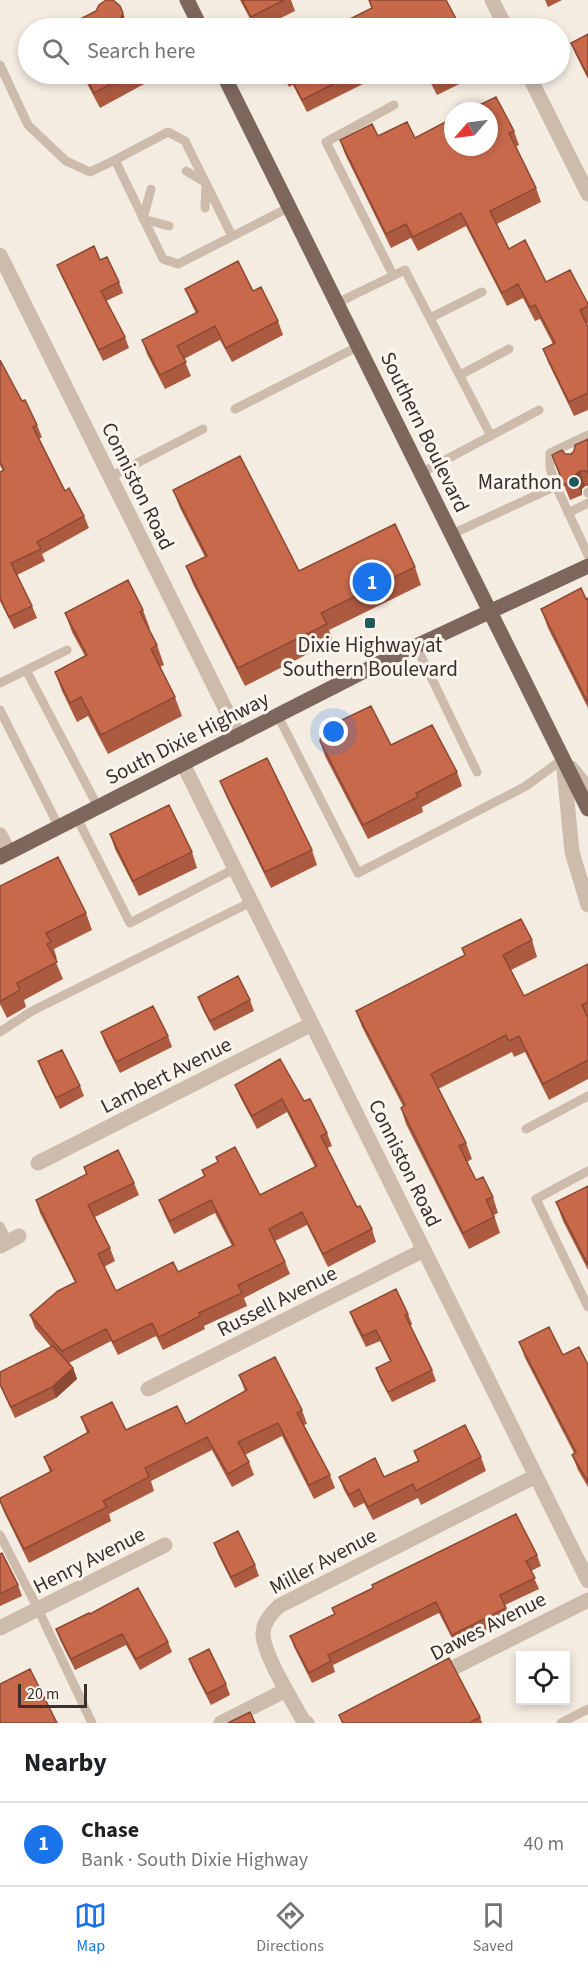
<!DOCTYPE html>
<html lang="en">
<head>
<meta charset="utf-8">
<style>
  :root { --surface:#fff; --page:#f2f2f2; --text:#202124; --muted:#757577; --line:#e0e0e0; --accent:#1a73e8 }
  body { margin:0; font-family:"Source Sans 3",sans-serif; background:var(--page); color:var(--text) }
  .controls { position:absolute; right:18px; bottom:18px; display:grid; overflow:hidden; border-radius:0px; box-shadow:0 3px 9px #0003 }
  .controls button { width:54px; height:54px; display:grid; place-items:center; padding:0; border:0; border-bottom:2px solid var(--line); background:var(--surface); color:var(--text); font:30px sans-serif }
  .compass { position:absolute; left:444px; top:102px; width:54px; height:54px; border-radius:50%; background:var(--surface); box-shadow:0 3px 9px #0003; rotate:242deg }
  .scale { position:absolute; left:18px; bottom:15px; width:69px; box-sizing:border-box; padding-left:6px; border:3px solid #3b302b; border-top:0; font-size:16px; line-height:21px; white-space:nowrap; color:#3b302b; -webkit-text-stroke:4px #fbf5ee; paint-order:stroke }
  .you { position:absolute; left:334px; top:732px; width:21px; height:21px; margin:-15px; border:4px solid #fff; border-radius:50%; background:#1a73e8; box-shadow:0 0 0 9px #1a73e833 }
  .badge { display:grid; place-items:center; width:39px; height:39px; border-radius:50%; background:var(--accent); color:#fff; font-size:20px; font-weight:700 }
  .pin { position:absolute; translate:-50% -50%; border:3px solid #fff; box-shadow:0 2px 6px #0006 }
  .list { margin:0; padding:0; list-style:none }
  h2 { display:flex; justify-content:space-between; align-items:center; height:78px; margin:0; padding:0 24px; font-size:26px }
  h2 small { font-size:20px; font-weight:400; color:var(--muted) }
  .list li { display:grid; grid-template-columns:39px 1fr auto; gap:18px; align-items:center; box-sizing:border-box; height:84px; padding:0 24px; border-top:2px solid var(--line) }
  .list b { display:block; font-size:22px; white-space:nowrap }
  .list p { margin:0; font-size:20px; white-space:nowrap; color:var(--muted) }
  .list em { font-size:20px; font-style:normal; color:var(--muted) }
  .icon { flex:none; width:33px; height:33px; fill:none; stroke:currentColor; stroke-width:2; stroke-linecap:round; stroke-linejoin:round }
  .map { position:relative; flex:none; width:588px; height:1723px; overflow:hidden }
  .search { position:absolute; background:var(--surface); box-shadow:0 3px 9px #0003; left:18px; right:18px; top:18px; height:66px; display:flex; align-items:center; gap:15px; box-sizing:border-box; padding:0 21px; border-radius:33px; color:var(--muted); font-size:22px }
  .sheet { height:162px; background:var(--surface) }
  nav { display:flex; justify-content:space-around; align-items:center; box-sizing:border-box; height:84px; border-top:2px solid var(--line); background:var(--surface); font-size:16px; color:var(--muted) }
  nav a { display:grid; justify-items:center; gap:3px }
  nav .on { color:var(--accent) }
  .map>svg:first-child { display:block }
</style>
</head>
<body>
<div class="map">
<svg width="588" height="1723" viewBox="0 0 588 1723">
  <rect width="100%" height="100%" fill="#f4ebe1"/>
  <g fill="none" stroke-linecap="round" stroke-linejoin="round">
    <path stroke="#cdbbac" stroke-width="9" d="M0 65 28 125 66 161 90 172 115 160 163 259 178 264 290 207
      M115 160 168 132 185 141 232 236
      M186 171 206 183 205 208
      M151 189 143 219 169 226
      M393 275 326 142 394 105
      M337 303 405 270 491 436
      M430 318 482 292
      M460 375 509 349
      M235 409 359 346
      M421 473 539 410
      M110 477 203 429
      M556 486 588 555
      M588 492V493
      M568 513 588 503
      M452 534 556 486 550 468V453L588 435
      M416 646 477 772
      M26 670 98 807
      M0 683 67 650
      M0 710 59 827
      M278 716 358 873 526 786 563 759
      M77 818 130 923 234 869
      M0 1032 32 1011 251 902
      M526 1129 588 1096
      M588 1171 536 1199 588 1307
      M0 1226 8 1242
      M0 1535 38 1609 92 1723
      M561 1723 588 1709"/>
    <path stroke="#cdbbac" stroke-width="15" d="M492 0 506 28
      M528 74 588 194
      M0 255 239 736
      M563 759 572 852 588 905
      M183 764 588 1581
      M571 768 588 789
      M0 835 9 852
      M38 1163 312 1024
      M0 1246 19 1236
      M148 1389 424 1250
      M0 1628 165 1545
      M437 1676 588 1600
      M221 1723 286 1690
      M307 1723 304 1722C294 1703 262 1653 263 1633 264 1621 271 1614 279 1606L536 1476"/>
    <path stroke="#7d675c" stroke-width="15" d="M187 0 201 28
      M223 74 588 809
      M0 857 386 660 588 566"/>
  </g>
  <path fill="#ac5a40" d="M240 0H291L295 11 261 28H255Z
    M545 0H562L548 7Z
    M588 34V79L575 53 571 43Z
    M82 74H143L146 83 100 108Z
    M282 74H383L307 112 293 85 289 87Z
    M426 74H480L437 95Z
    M489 111 514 131 519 145 515 147 536 188 541 202 497 224 509 249 546 282 588 304V323L586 324 588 327V410L574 416 548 362 543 349 553 344 540 319 535 321 523 298 507 306 466 226 418 251 411 238 391 248 345 154 340 140 378 136 415 138Z
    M100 260 119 282 123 293 106 301 125 337 129 348 103 361 61 275 57 265Z
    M185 289 253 291 278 321 283 335 232 362 220 340 184 359 191 376 165 389 147 354 142 340 196 313 191 303Z
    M0 360 22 401 37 425 42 437 39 439 65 491 84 516 89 528 42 554 45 561 17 575 32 606 37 618 14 629 0 601V472L3 471 0 465Z
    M588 439V486H585L582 489V495L570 500 552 455 571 454Z
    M173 490 299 571 415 567 421 585 329 630 333 641 245 686 193 584 186 566 205 557 180 508Z
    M588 598V708L548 628 541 609Z
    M143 610 150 629 149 630 157 645 164 665 160 667 175 697 182 716 108 754 88 716 77 722 62 691 55 672 85 656 72 632 65 613Z
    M320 741 391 745 457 772 462 786 422 807 423 812 368 839 325 756Z
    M220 781 312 850 317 865 271 888 226 796Z
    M110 834 192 852 197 868 139 896 115 849Z
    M0 886 86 913 92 930 54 949 57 959 55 960 63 979 24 1000 26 1007 7 1018 0 1004Z
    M532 940 537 957 511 970 524 996 588 964V1079L549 1100 525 1052 514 1057 512 1052 438 1089 466 1143 472 1159 467 1162 476 1180 493 1197 498 1213 494 1215 500 1233 469 1249 406 1124 401 1108 403 1106 362 1027 356 1011 465 955 462 948Z
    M198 997 250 1000 254 1011 214 1031 202 1008Z
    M101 1032 168 1036 172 1047 120 1073 105 1043Z
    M38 1061 80 1086 84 1096 60 1109 42 1072Z
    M235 1085 304 1101 327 1133 332 1146 327 1148 357 1207 372 1229 376 1242 328 1267 307 1225 275 1241 285 1262 290 1274 244 1298 247 1306 204 1326 205 1329 163 1350 156 1336 118 1355 111 1341 69 1363 73 1368 77 1379 56 1398 15 1418 0 1386V1372L51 1347 35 1328 30 1315 75 1282 40 1213 36 1200 86 1175 84 1167 134 1183 139 1195 95 1217 110 1248 115 1261 104 1267 116 1291 178 1272 232 1246 215 1213 174 1234 164 1213 159 1200 204 1177 202 1170 260 1195 315 1167 287 1112 257 1129 240 1097Z
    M588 1186V1270L563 1221 556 1202Z
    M350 1312 408 1314 412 1324 410 1326 432 1370 436 1381 392 1402 380 1379 376 1368 390 1361 380 1341 366 1347 354 1323Z
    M519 1342 563 1355 588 1365V1487L578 1470 572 1455 574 1453 525 1358Z
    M239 1375 302 1410 307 1424 304 1425 330 1475 335 1488 314 1499 282 1436 245 1455 249 1462 254 1475 232 1487 212 1450 151 1481 154 1491 109 1514 111 1521 29 1563 4 1512 0 1502V1498L50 1472 44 1457 87 1433 81 1417 126 1430 186 1424 245 1391Z
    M414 1451 481 1457 486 1471 421 1505 418 1498 373 1520 364 1503 354 1508 344 1490 339 1477H384L418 1462Z
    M214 1543 255 1565 259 1576 235 1588 218 1554Z
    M0 1554 18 1585 22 1596 0 1606Z
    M537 1555 541 1566 531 1571 539 1589 505 1605 510 1619 456 1646 439 1613 333 1665 335 1672 312 1683 294 1647 290 1636 334 1614 332 1608Z
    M90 1614 168 1642 172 1652 140 1670 126 1645 75 1670 60 1640 56 1629Z
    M189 1659 226 1684 230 1695 211 1705 193 1670Z
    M339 1715 480 1717 482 1723H342Z"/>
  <path fill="#8c4a34" d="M123 13 128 28H123L120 20Z
    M580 471 585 486 582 489V495L576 480V474Z
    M73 1368 77 1379 56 1398 52 1387Z"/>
  <path fill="#c8694b" stroke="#8c4a34" stroke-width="1.5" d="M106 0H113L120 6 123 13 120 20 124 28H63L96 11 99 5Z
    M242 0H284L251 17Z
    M369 0H446L461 28H332L372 8Z
    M588 34V76L571 43Z
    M85 74H130L94 93Z
    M289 74H353L302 100Z
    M428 74H450L433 83Z
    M496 97 514 131 509 133 536 188 490 211 509 249 525 240 546 282 570 270 588 304V306L580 310 588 327V393L569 402 543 349 555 343 535 305 530 307 518 284 502 293 461 213 413 237 406 224 386 234 340 140 372 124 378 136 407 122 415 138 453 118V147H489V111H467Z
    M94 246 100 260 107 257 119 282 101 291 125 337 99 350 57 265Z
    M238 261 253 291 261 287 278 321 226 348 215 326 177 346 186 362 160 375 142 340 198 312 185 289Z
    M0 360 22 401 25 400 37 425 33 427 65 491 69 488 84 516 37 542 41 549 11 563 32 606 9 617 0 598V472L4 470 0 462Z
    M588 439V473L585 471H580L576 474V480L564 485 552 455 562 450 565 454H571L574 451 575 445Z
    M240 456 299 571 395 524 415 567 321 613 327 624 238 668 186 566 207 556 173 490Z
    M128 580 143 610 140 612 157 645 151 649 175 697 101 735 81 697 70 703 55 672 87 655 65 613Z
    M581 588 586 599 588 598V703L541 609Z
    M371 706 391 745 432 725 457 772 416 793 418 797 363 825 320 741 323 729Z
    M267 758 312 850 265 872 220 781Z
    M169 805 192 852 133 881 110 834Z
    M58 857 86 913 46 933 51 942 47 944 57 962 17 983 20 990 1 1001 0 999V886Z
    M521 919 532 940 503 955 524 996 588 964V1002L582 1005 588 1018V1060L543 1084 519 1036 509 1041 506 1035 431 1074 466 1143 459 1146 476 1180 483 1177 493 1197 486 1200 494 1217 463 1233 401 1108 405 1105 356 1011 465 955 462 948Z
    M238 976 250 1000 210 1021 198 997Z
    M153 1006 168 1036 116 1062 101 1032Z
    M62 1050 80 1086 56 1098 38 1061Z
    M280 1059 304 1101 310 1099 327 1133 321 1136 357 1207 360 1206 372 1229 323 1254 302 1212 269 1229 285 1262 238 1285 242 1293 199 1313 200 1316 159 1337 152 1323 113 1342 106 1329 62 1351 30 1315 58 1291 76 1282 36 1200 87 1174 84 1167 118 1150 134 1183 88 1205 110 1248 98 1254 116 1291 173 1262 178 1272 234 1245 211 1200 170 1221 159 1200 205 1176 202 1170 218 1162 216 1157 235 1147 260 1195 317 1166 282 1099 252 1116 235 1085Z
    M588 1186V1265L556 1202Z
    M396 1289 408 1314 405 1315 432 1370 388 1392 376 1368 391 1361 376 1330 363 1336 350 1312Z
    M549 1327 563 1355 579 1347 588 1365V1482L572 1455 576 1452 519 1342Z
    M53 1346 73 1368 52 1387 11 1407 0 1384V1372Z
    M275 1357 302 1410 297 1413 330 1475 309 1485 278 1423 238 1442 249 1462 228 1474 207 1437 145 1468 149 1477 103 1501 107 1507 24 1549 0 1501V1498L52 1471 44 1457 89 1432 81 1417 112 1402 126 1430 177 1406 186 1424 247 1390 239 1375Z
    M465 1425 481 1457 416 1491 413 1484 368 1507 359 1489 349 1495 339 1477 375 1458 384 1477 419 1461 414 1451Z
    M516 1514 537 1555 526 1561 535 1578 500 1595 506 1608 452 1635 436 1602 328 1655 331 1661 309 1673 290 1636 335 1614 332 1608 373 1588 372 1585Z
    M238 1531 255 1565 231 1577 214 1543Z
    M2 1553 18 1585 0 1594V1554Z
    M138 1588 168 1642 136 1659 122 1634 71 1659 56 1629 89 1613 90 1614Z
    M209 1649 226 1684 207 1694 189 1659Z
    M449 1658 480 1717 469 1723H343L339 1715Z
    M30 1669 57 1723H0V1684Z
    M250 1712 255 1723H228Z"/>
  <g fill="#1f5a5e" stroke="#fbf5ee" stroke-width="2">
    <circle cx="574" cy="482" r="6"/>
    <rect x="364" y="617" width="12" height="12" rx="3"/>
  </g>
  <g text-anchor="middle" stroke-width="6" stroke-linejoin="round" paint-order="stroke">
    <g font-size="21" fill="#3b302b" stroke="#fbf5ee">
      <text transform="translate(425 432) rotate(64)" y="7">Southern Boulevard</text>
      <text transform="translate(138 486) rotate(64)" y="7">Conniston Road</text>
      <text transform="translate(187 738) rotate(-27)" y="7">South Dixie Highway</text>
      <text transform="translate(166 1075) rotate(-27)" y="7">Lambert Avenue</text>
      <text transform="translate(405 1163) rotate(64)" y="7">Conniston Road</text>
      <text transform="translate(277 1301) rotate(-27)" y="7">Russell Avenue</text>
      <text transform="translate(89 1560) rotate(-27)" y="7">Henry Avenue</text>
      <text transform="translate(323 1561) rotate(-28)" y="7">Miller Avenue</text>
      <text transform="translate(488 1626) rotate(-27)" y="7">Dawes Avenue</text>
    </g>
    <g font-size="21" fill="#3b302b" stroke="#fbf5ee" text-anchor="end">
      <text x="562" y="489">Marathon</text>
      <text x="370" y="652" text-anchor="middle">Dixie Highway at<tspan x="370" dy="24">Southern Boulevard</tspan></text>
    </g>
  </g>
</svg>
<div class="controls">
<button><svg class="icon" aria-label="locate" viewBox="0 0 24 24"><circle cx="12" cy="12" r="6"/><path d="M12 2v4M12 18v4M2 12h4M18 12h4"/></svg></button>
</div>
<svg class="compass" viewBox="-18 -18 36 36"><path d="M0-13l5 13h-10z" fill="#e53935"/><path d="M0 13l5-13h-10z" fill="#757577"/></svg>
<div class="scale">20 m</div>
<div class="you"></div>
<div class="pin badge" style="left:372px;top:582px">1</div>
<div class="search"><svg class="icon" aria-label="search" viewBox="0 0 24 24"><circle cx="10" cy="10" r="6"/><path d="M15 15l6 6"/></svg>Search here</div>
</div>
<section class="sheet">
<h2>Nearby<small></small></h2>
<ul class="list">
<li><span class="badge">1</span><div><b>Chase</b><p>Bank · South Dixie Highway</p></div><em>40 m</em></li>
</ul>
</section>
<nav>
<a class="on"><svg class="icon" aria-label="map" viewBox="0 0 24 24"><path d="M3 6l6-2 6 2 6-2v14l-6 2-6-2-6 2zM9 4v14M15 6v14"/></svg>Map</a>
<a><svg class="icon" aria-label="directions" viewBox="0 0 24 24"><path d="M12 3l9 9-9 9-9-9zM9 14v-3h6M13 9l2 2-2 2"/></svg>Directions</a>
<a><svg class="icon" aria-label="saved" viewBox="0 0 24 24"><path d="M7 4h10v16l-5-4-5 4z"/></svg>Saved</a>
</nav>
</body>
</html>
